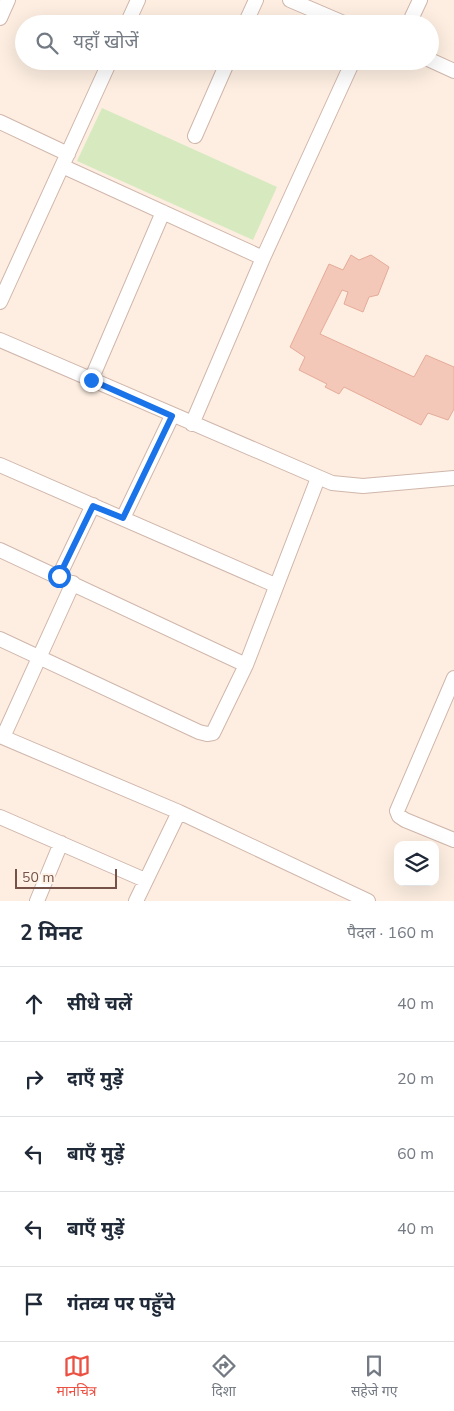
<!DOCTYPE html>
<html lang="hi">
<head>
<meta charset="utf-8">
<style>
  :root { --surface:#fff; --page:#f2f2f3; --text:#1f2937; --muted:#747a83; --line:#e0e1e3; --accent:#eb5142 }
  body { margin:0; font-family:"Nunito Sans","Noto Sans Devanagari",sans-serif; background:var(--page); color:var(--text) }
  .controls { position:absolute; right:15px; bottom:15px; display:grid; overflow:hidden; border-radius:10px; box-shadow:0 5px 20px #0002 }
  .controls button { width:45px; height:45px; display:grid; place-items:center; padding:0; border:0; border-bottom:1px solid var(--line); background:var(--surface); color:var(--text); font:25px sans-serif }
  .scale { position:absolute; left:15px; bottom:12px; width:102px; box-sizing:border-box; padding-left:5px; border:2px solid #755147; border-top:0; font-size:14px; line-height:18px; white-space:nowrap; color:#755147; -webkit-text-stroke:4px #fff3e8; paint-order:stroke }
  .stop { position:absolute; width:15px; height:15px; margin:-11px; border:4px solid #1a73e8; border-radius:50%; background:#fff }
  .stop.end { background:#1a73e8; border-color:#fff; box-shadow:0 1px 5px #0008 }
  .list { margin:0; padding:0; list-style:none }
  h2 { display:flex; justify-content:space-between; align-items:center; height:65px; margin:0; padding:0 20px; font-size:21px }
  h2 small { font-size:16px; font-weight:400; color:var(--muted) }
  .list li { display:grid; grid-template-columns:32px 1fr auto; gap:15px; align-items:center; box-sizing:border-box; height:75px; padding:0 20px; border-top:1px solid var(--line) }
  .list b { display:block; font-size:19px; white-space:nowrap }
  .list em { font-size:16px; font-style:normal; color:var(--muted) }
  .icon { flex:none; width:28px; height:28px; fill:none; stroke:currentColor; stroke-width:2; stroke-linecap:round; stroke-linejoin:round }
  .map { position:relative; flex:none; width:454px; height:901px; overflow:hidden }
  .search { position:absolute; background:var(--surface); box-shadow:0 5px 20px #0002; left:15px; right:15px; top:15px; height:55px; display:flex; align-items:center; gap:12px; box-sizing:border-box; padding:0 18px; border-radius:28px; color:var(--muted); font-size:19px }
  .sheet { height:440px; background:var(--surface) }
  nav { display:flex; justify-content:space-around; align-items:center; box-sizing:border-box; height:70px; border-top:1px solid var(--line); background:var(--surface); font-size:14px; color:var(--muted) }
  nav a { display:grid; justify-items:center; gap:2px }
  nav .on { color:var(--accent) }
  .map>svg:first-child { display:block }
</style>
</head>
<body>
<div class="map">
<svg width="454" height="901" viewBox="0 0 454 901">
  <rect width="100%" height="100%" fill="#fdeee1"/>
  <path fill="#d7eabf" d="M102 108 277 187 253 240 77 161Z"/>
  <path fill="#f3c8b8" stroke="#e6ab98" d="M351 255 359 260 371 255 389 267 378 295 369 297 363 312 344 304 348 292 342 290 320 334 414 377 426 355 454 367V409L448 420 428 413 421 425 344 387 339 394 325 387 327 384 299 370 305 357 290 347 329 264 343 270Z"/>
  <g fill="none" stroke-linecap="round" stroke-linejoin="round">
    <g stroke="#d0b6ab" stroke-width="16">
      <path id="street" d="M290 0 346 24
        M412 17 420 0
        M0 18 8 0
        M127 24 138 0
        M245 24 256 0
        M430 60 454 71
        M0 122 68 154
        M195 136 228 61
        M62 166 263 258 192 424
        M263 258 353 61
        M0 302 110 61
        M0 340 332 483 363 486 454 478
        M91 380 163 212
        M0 465 275 585
        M123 518 172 416
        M0 550 246 665
        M59 576 93 505
        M0 639 199 732 207 734 213 733 246 665 318 478
        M454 678 397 811 399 816 405 820 454 840
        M0 736 179 812 368 901
        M3 737 73 583
        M0 817 145 880
        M37 901 61 843
        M136 901 179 812"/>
    </g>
    <use href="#street" stroke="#fff" stroke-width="14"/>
  </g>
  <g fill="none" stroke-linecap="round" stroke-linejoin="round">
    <path stroke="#1a73e8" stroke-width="6" d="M59 576 93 506 123 518 172 416 91 380"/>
  </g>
</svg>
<div class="controls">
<button><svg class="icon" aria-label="layers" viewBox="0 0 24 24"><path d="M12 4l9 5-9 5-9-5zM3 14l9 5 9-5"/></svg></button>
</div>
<div class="scale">50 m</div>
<div class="stop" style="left:59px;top:576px"></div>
<div class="stop end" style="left:91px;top:380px"></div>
<div class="search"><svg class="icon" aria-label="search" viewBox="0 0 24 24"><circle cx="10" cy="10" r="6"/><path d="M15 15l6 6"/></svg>यहाँ खोजें</div>
</div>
<section class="sheet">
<h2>2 मिनट<small>पैदल · 160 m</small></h2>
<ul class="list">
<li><svg class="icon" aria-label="ahead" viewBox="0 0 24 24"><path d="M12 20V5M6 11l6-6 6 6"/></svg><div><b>सीधे चलें</b></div><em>40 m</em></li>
<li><svg class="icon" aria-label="right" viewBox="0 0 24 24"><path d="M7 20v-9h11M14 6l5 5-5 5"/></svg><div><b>दाएँ मुड़ें</b></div><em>20 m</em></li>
<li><svg class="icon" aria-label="left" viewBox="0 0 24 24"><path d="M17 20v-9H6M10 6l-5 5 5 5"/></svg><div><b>बाएँ मुड़ें</b></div><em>60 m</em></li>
<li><svg class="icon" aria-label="left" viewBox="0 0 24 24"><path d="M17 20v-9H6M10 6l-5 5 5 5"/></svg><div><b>बाएँ मुड़ें</b></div><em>40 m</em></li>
<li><svg class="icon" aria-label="arrive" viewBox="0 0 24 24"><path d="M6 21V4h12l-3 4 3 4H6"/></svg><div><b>गंतव्य पर पहुँचे</b></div></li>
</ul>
</section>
<nav>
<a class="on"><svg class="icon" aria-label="map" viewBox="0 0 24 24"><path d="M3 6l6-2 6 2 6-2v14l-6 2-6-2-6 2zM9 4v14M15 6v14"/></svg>मानचित्र</a>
<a><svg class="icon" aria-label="directions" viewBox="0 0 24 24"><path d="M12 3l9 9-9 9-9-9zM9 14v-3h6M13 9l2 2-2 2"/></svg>दिशा</a>
<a><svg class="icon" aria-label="saved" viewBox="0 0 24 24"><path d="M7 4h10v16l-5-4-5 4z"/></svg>सहेजे गए</a>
</nav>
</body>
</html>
